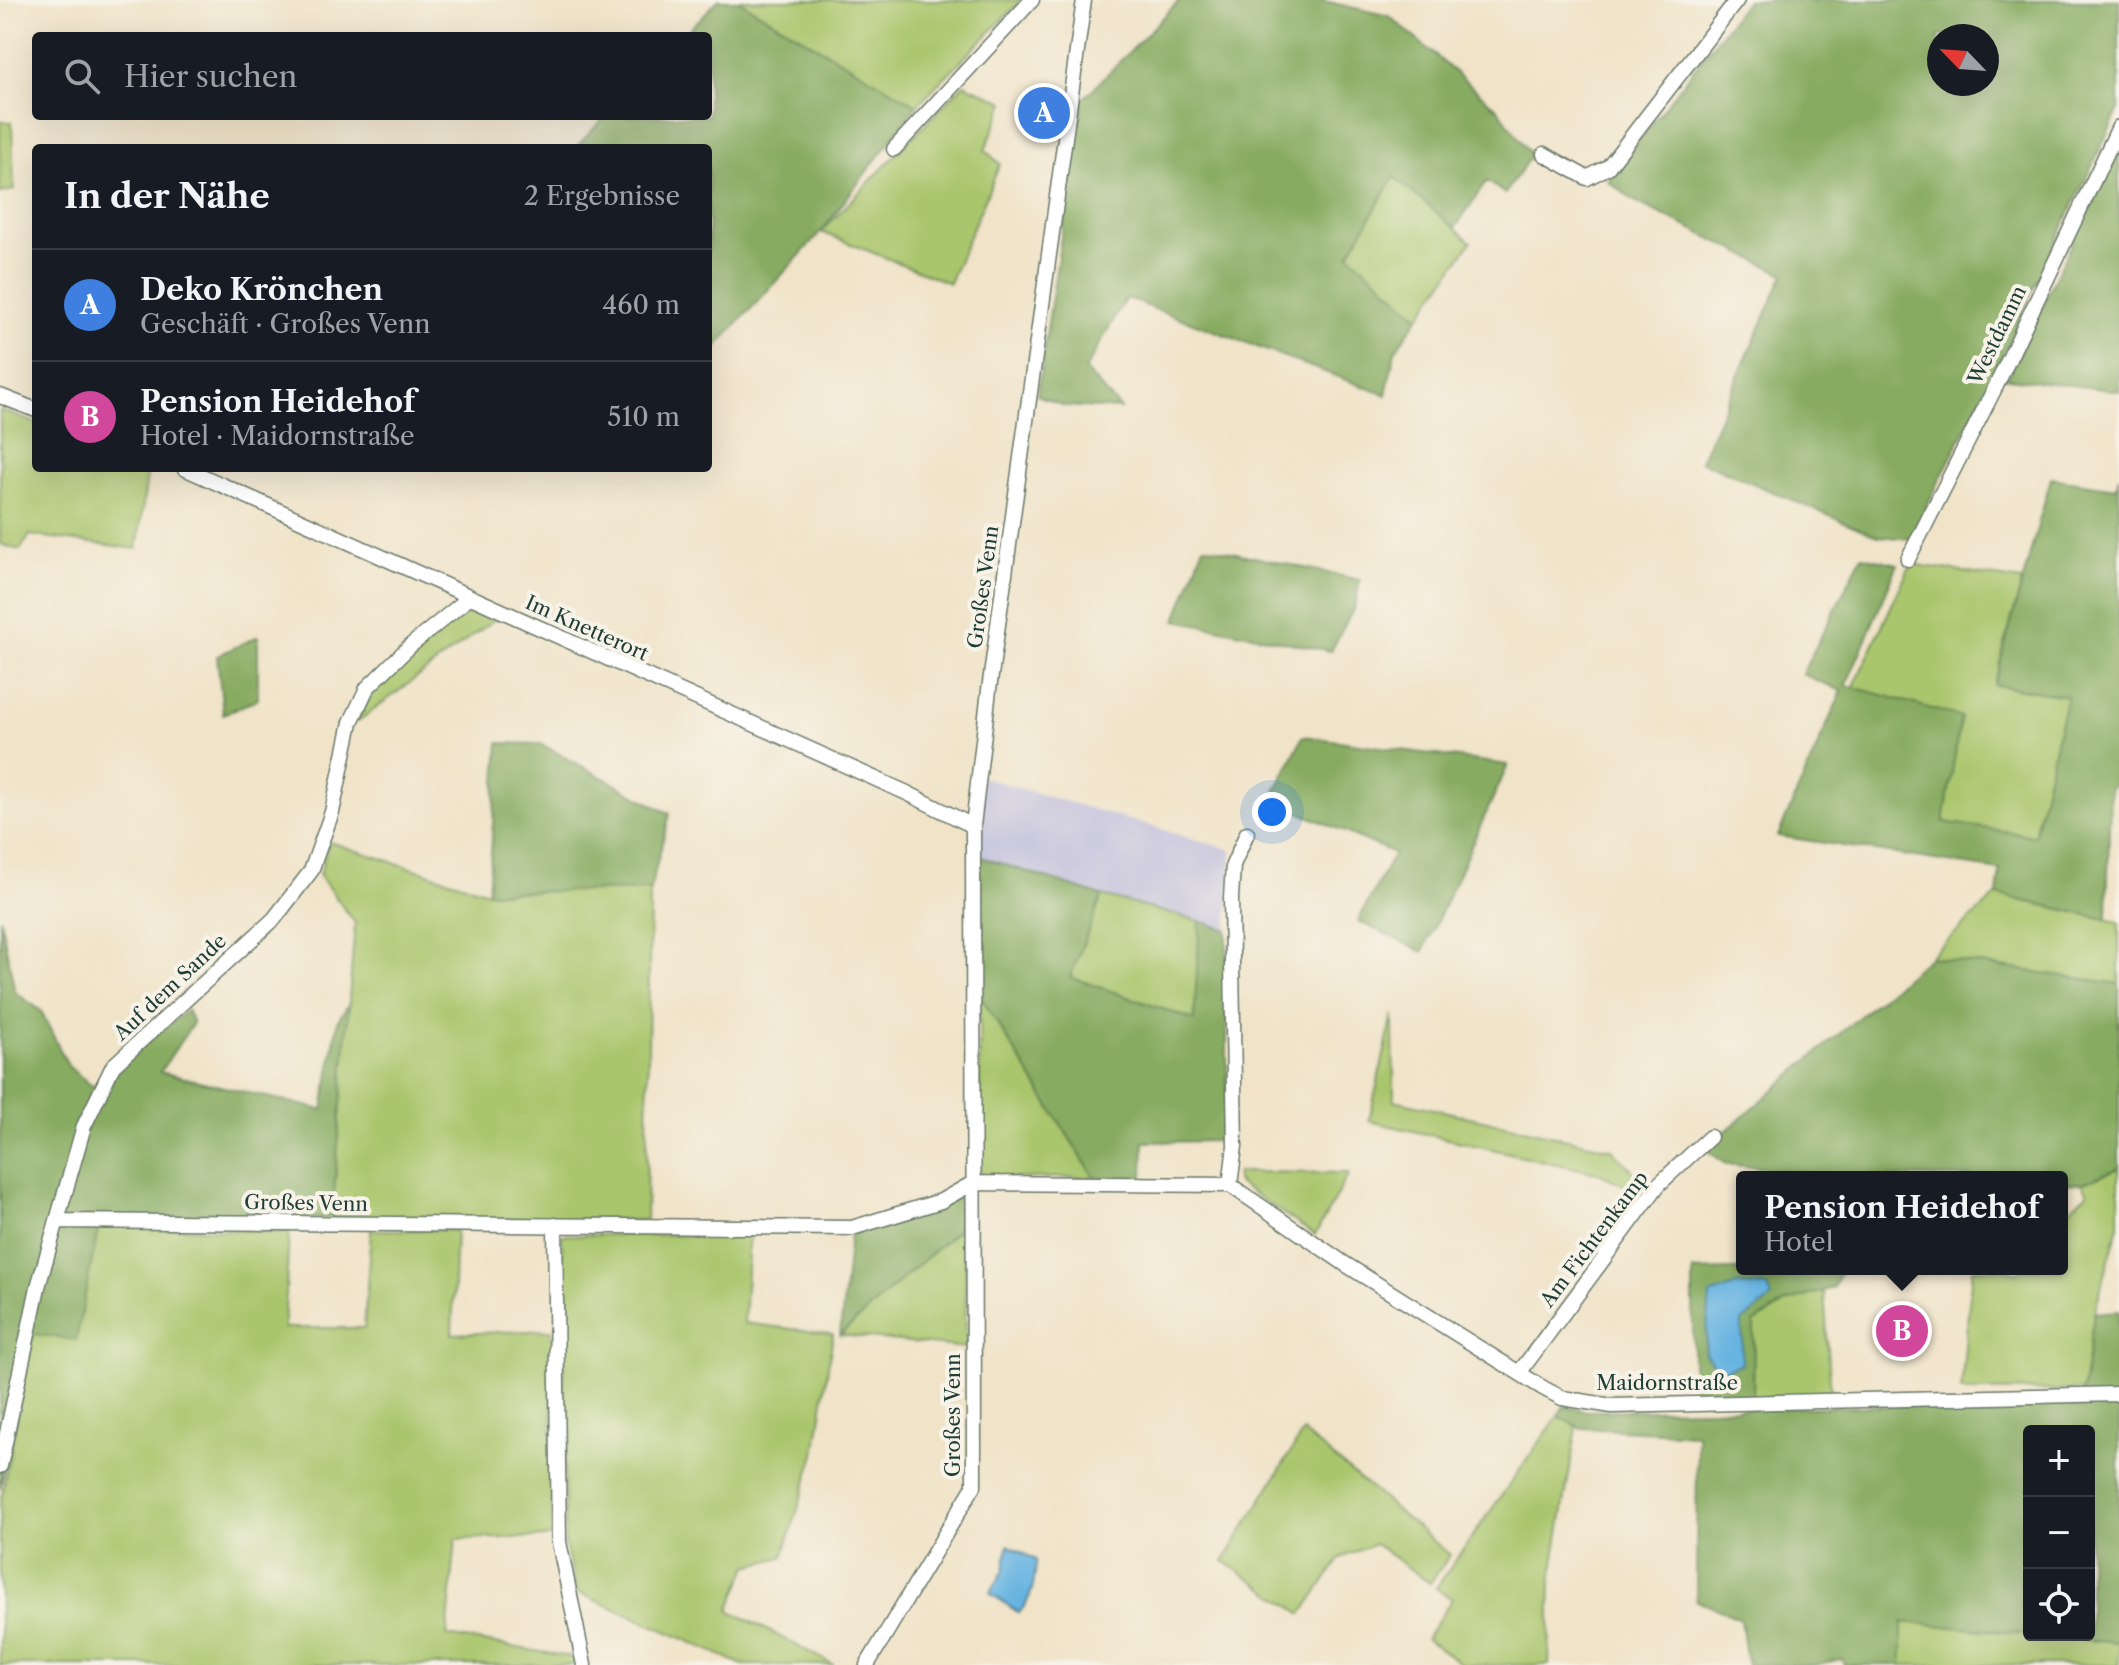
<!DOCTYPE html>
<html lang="de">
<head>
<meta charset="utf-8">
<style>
  :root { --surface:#171b24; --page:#242831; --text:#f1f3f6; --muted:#9ea1a6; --line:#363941; --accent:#1a73e8 }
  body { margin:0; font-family:"Libre Caslon Text",serif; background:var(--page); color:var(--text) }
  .controls { position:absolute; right:24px; bottom:24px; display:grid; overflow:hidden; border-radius:8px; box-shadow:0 8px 32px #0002 }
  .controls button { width:72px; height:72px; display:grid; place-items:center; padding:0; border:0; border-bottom:2px solid var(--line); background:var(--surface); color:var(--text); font:40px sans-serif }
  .compass { position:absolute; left:1927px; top:24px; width:72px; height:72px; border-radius:50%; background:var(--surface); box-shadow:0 8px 32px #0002; rotate:295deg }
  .you { position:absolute; left:1272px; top:812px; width:28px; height:28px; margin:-20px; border:6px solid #fff; border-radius:50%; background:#1a73e8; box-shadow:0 0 0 12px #1a73e833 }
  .badge { display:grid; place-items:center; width:52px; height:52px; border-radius:50%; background:var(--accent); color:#fff; font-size:26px; font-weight:700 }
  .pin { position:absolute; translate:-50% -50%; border:4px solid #fff; box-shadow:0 2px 8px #0006 }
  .popup { position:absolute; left:1736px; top:1171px; width:332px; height:104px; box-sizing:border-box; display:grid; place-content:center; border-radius:8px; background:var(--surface); filter:drop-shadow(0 2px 6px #0005); font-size:26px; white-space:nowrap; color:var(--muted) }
  .popup b { font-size:30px; color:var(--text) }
  .popup::after { content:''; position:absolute; left:50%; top:100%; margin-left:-16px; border:16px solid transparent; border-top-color:var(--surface) }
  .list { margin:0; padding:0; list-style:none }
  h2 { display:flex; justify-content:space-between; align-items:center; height:104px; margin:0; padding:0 32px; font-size:34px }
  h2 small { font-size:26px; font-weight:400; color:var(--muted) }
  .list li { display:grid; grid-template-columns:52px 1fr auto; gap:24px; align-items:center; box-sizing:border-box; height:112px; padding:0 32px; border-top:2px solid var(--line) }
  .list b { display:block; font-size:30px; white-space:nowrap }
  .list p { margin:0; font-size:26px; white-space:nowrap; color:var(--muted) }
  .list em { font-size:26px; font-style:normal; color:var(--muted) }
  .icon { flex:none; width:44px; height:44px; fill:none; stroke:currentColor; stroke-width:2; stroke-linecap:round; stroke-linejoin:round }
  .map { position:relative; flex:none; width:2119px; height:1665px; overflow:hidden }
  .search { position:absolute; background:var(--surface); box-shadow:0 8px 32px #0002; left:32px; top:32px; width:680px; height:88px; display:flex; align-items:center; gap:20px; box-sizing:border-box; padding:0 28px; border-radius:8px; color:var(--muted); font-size:30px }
  .panel { position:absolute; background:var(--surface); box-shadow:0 8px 32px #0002; left:32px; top:144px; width:680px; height:328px; border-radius:8px }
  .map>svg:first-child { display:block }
</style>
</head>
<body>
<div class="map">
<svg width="2119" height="1665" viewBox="0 0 2119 1665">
  <rect width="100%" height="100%" fill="#f7f3e8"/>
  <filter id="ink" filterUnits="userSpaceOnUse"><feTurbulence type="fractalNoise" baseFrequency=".0125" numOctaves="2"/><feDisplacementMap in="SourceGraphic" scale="16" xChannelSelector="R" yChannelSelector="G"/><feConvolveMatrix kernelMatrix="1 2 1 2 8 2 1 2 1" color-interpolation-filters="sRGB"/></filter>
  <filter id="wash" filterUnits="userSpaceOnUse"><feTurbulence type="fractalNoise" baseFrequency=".006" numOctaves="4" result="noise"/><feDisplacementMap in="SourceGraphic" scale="32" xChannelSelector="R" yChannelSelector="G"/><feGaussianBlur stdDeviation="1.8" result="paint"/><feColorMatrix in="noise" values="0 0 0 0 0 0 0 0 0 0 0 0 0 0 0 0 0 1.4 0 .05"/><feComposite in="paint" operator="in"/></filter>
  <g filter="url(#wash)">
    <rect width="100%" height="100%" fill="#f0e3c8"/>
    <path fill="#c2c1dc" d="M982 777 1232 850 1227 930 1102 896 978 856Z"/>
    <path fill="#aac66d" stroke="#648250" stroke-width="2" d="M737 0H1022L917 105Z
      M964 84 1005 102 985 150 1000 164 949 283 821 232Z
      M0 122H12L14 190 0 193Z
      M1394 176 1471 242 1419 317 1349 254Z
      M0 410 36 423V468H148L137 549 30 535 20 550 0 544Z
      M1911 564 2022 581 1994 685 2067 696 2034 836 1944 822 1853 688Z
      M472 606 499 616 356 723 373 690 424 644Z
      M329 842 488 892 650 890 646 1220 332 1218 355 923 319 875Z
      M1997 895 2119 922V984L1929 957Z
      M1102 896 1200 921 1195 1020 1070 977Z
      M979 994 1094 1177 980 1179Z
      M1393 1015 1394 1100 1612 1149 1641 1180 1634 1190 1601 1174 1369 1121Z
      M2119 1168V1225L2094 1313 2084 1390 1961 1391 1972 1269H2004L2017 1273 2023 1269H2062V1217L2088 1192 2082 1183Z
      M1237 1172 1349 1173 1315 1235 1236 1182Z
      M965 1223 966 1348 840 1335Z
      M99 1225 289 1232 284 1328H364L371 1230H456L452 1334 552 1330V1537L456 1539 447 1636 577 1658 578 1665H0V1505L33 1334Z
      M562 1235H749L744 1323 833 1334 815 1454 783 1557 748 1566 729 1610 834 1665H743L577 1592 565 1545Z
      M1824 1291 1831 1395 1753 1398 1754 1323 1787 1302Z
      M1558 1416 1577 1427 1551 1581 1549 1665H1463L1426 1639 1452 1599 1436 1588Z
      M1303 1432 1450 1555 1430 1583 1375 1544 1340 1558 1302 1614 1224 1561Z
      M1902 1622 2119 1643V1665H1902Z"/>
    <path fill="#87ab60" stroke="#53744a" stroke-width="2" fill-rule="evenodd" d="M718 0H737L917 105 821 232 708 356V148H575L606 116H708V36H683Z
      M1180 0H1320L1389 16 1498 109 1531 155 1505 194 1487 181 1455 228 1394 177 1349 254 1419 317 1395 351 1386 395 1126 298 1085 370 1121 409 1064 406 1037 395 1082 100Z
      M1747 0H2119V109L1992 376 1910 539 1877 536 1700 461 1784 274 1636 202 1608 181ZM1939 36H1987V84H1939Z
      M2119 146V391L2007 378Z
      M2119 476V780L2110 789 2107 919 1997 895 2000 870 1778 836 1842 691 1802 674 1862 556 1898 564 1846 685 1961 717 1944 822 2034 836 2067 696 1994 685 2051 478 2116 488Z
      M1204 546 1360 580 1355 606 1331 651 1176 620Z
      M258 636V699L223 714 217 656Z
      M1303 736 1508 765 1423 952 1358 921 1394 853 1271 800Z
      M499 743 541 744 670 814 650 890 488 892Z
      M978 856 1102 896 1070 977 1194 1020 1200 921 1227 930V1141L1144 1142 1143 1177H1094L979 994Z
      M0 918 15 992 41 1011 68 1066 92 1086 187 1010 193 1023 160 1072 323 1110 338 1020 349 1004 332 1218 99 1225 76 1340 33 1334 0 1489Z
      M1929 957 2119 984V1168L2082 1183 2062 1184V1177H1825V1175L1726 1164 1705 1149Z
      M964 1195 965 1223 840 1335 850 1235Z
      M1769 1269H1843L1833 1288 1787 1302 1754 1323 1753 1398H1693V1271Z
      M2119 1311V1643L2035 1635H2089V1431H2029V1634L1902 1622V1665H1844L1842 1659 1814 1665H1747L1741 1619 1696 1600 1697 1434 1581 1428 1558 1416 1564 1406 1586 1411 2081 1403 2094 1313Z"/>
    <path fill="#67b4e1" stroke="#43788a" stroke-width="2" d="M1737 1285 1768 1287 1772 1298 1742 1321V1364L1719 1371 1705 1354 1710 1295Z
      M1008 1545 1036 1560C1035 1581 1033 1597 1019 1613L990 1593 1004 1570Z"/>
  </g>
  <g filter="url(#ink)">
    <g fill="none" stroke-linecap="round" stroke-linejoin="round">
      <g stroke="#687768" stroke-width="17">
        <path id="minor" d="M894 149 1032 0
          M1544 154 1587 178 1608 167 1737 0
          M0 396 36 410
          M184 468 907 793 973 826
          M1908 559 1997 384 2119 127
          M1230 1185 1235 1146 1231 898 1233 865 1247 833
          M57 1221 852 1228 941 1201 973 1183 1230 1185 1345 1264 1543 1388 1562 1398 1612 1406 2119 1394
          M555 1225 559 1542 584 1665
          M1519 1373 1659 1184 1710 1137
          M0 1466 38 1287 84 1126 113 1066 274 919 311 871 332 812 351 722 367 688 410 646 470 597
          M867 1665 974 1486 973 826 989 690 1084 0"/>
      </g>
      <use href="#minor" stroke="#fff" stroke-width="14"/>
    </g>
  </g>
  <g text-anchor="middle" stroke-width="8" stroke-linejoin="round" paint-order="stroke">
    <g font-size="20" fill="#1f3d34" stroke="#f7f3e8">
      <text transform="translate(1997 335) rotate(-64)" y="7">Westdamm</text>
      <text transform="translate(983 587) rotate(-82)" y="7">Großes Venn</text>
      <text transform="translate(587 628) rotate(24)" y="7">Im Knetterort</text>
      <text transform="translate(170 987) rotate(-43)" y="7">Auf dem Sande</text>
      <text transform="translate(306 1203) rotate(1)" y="7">Großes Venn</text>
      <text transform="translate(1594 1239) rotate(-53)" y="7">Am Fichtenkamp</text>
      <text x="1667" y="1390">Maidornstraße</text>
      <text transform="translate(953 1415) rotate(-90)" y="7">Großes Venn</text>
    </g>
  </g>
</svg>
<div class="controls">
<button>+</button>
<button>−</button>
<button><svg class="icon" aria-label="locate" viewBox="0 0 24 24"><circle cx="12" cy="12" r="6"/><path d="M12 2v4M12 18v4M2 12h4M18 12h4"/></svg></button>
</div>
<svg class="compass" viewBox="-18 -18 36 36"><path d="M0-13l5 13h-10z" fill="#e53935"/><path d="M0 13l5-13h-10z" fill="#9ea1a6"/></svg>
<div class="you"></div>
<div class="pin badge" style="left:1044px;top:113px;background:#3f7fe0">A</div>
<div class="pin badge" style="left:1902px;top:1331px;background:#d1479c">B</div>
<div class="popup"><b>Pension Heidehof</b>Hotel</div>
<div class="search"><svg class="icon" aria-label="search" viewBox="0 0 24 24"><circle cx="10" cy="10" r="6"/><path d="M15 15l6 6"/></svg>Hier suchen</div>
<section class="panel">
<h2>In der Nähe<small>2 Ergebnisse</small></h2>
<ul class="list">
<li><span class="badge" style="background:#3f7fe0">A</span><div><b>Deko Krönchen</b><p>Geschäft · Großes Venn</p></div><em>460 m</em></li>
<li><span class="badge" style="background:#d1479c">B</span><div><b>Pension Heidehof</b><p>Hotel · Maidornstraße</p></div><em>510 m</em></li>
</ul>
</section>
</div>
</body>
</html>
